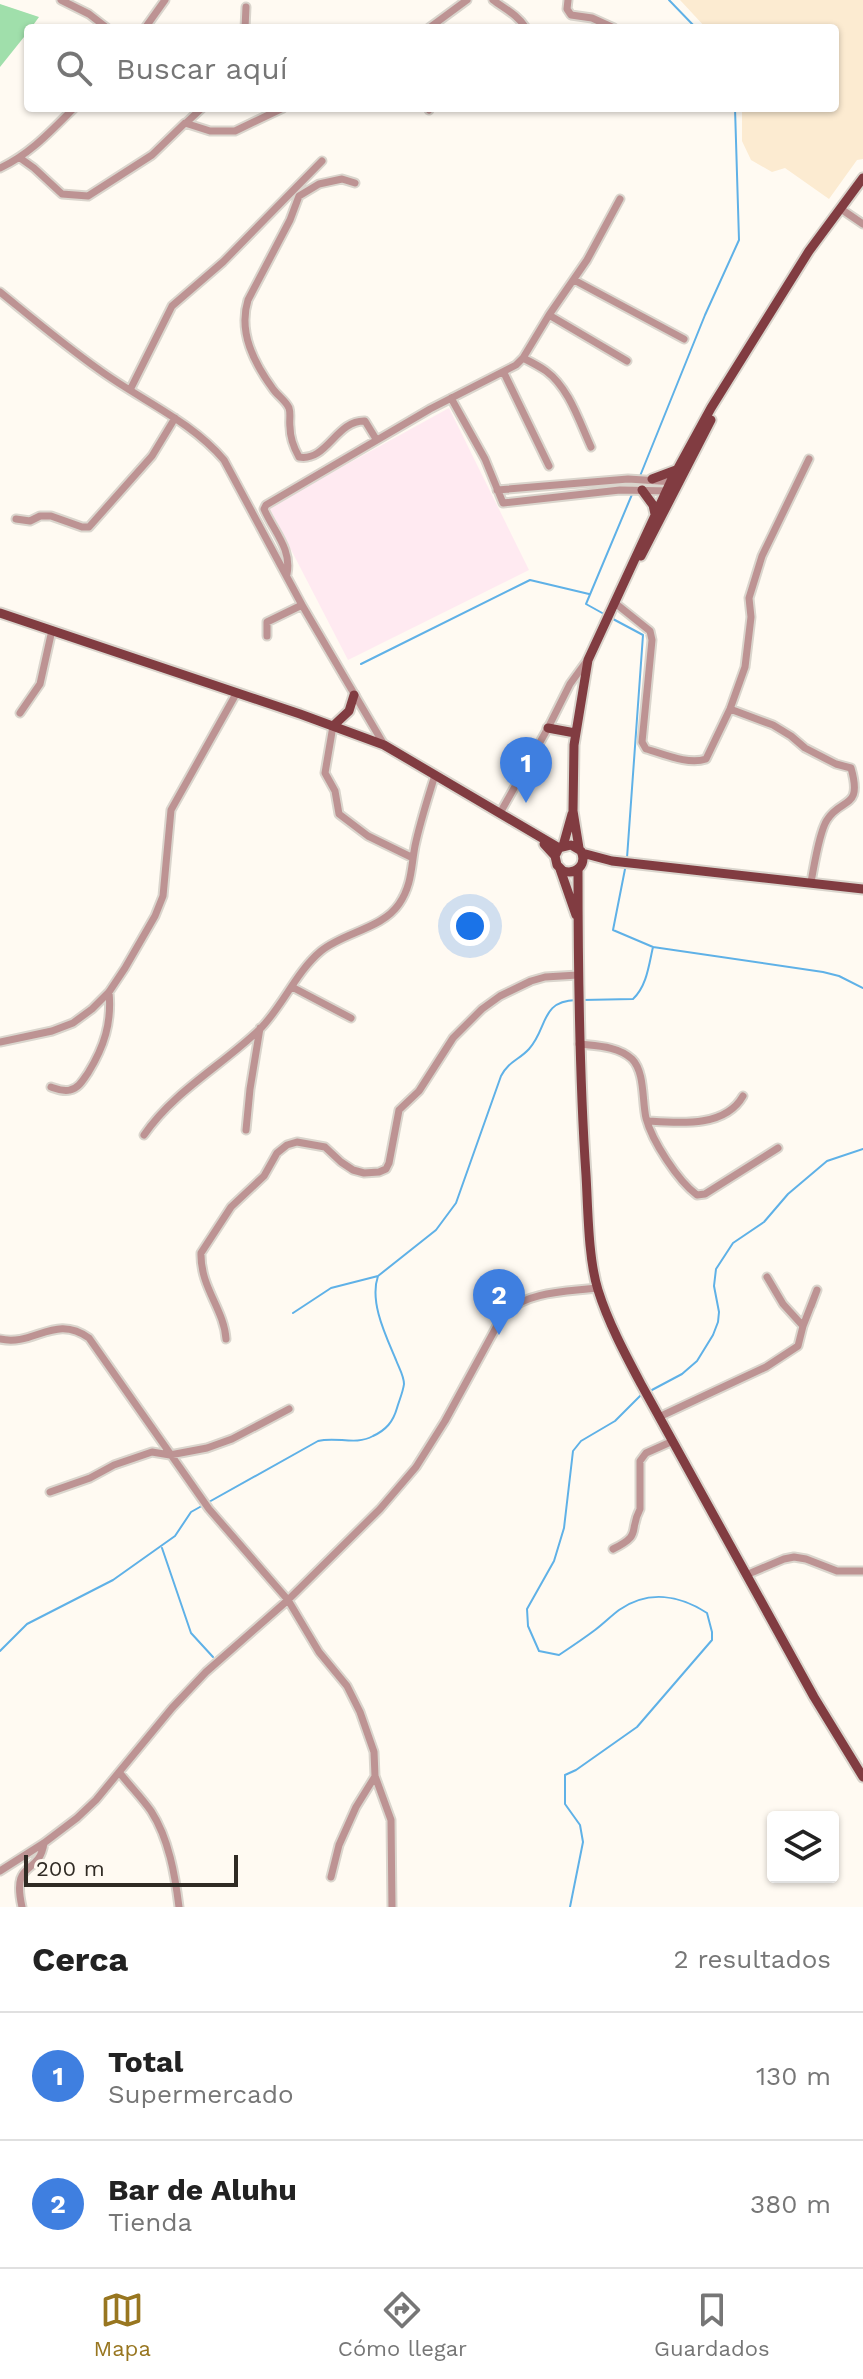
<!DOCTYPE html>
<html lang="es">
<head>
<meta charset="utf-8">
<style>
  :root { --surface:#fff; --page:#f2f2f2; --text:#222; --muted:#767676; --line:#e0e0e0; --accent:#987620 }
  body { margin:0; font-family:"Work Sans",sans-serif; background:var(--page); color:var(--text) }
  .controls { position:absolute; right:24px; bottom:24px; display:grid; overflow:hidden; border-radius:8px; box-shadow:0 2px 6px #0004 }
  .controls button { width:72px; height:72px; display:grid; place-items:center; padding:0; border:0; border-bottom:2px solid var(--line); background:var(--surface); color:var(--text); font:40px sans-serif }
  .scale { position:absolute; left:24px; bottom:20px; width:214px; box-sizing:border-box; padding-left:8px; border:4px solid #302b24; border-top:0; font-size:22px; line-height:28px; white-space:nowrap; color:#302b24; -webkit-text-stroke:6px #fffaf2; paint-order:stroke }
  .you { position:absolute; left:470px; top:926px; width:28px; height:28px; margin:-20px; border:6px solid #fff; border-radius:50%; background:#1a73e8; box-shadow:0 0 0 12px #1a73e833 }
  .badge { display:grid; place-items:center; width:52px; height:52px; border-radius:50%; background:var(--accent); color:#fff; font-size:26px; font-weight:700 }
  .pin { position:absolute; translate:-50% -66px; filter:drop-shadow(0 2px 4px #0008) }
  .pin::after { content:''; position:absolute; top:42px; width:28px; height:24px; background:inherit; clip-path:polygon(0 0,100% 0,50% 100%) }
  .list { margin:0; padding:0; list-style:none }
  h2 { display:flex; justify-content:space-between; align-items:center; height:104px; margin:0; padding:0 32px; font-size:34px }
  h2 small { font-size:26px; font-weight:400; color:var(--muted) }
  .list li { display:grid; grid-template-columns:52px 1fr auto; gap:24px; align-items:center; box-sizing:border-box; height:128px; padding:0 32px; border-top:2px solid var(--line) }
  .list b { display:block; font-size:30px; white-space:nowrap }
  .list p { margin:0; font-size:26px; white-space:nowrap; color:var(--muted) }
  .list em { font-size:26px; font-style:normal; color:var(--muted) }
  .icon { flex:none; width:44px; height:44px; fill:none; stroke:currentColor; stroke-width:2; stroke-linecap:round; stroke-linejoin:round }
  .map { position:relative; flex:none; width:863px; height:1907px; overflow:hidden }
  .search { position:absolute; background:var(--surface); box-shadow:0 2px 6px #0004; left:24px; right:24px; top:24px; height:88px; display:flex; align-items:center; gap:20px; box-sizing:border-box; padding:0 28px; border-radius:8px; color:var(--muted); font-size:30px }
  .sheet { height:360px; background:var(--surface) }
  nav { display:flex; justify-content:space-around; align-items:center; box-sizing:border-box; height:112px; border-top:2px solid var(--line); background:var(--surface); font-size:22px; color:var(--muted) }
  nav a { display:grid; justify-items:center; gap:4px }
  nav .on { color:var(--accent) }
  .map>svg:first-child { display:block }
</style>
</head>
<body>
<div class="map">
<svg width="863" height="1907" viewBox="0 0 863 1907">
  <rect width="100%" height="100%" fill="#fffaf2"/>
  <path fill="#ffeaf1" d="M449 408 529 570 348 660 269 507Z"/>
  <path fill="#fcebd1" d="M680 0H863V159L857 160 829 199 785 168 772 172 751 160 742 141V108H835V28H706Z"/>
  <path fill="#a0dfab" d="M0 4 39 17 31 28H28V32L0 67Z"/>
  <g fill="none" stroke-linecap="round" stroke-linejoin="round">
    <path stroke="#5fb1e7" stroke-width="2" d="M669 0 696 28
      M636 486 705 315 739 240 735 108
      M604 614 586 604 633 492
      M613 619 643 635 627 858
      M361 664 530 580 589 594
      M653 947 823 972 839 976 863 988
      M582 1000 633 999C647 986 649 964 653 947L613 930 626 864
      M293 1313 331 1288 378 1276
      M650 1391 682 1374 697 1361 713 1335 718 1322 719 1312 714 1286 716 1269 733 1243 764 1222 788 1194 827 1161 863 1149
      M162 1548 191 1633 213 1657
      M0 1651 27 1624 113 1580 175 1536 191 1512 318 1441C337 1436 355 1446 373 1436 386 1430 393 1422 397 1408 399 1401 403 1392 404 1384 404 1376 399 1368 396 1360 386 1336 369 1302 378 1276L436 1230 456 1203 501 1076C509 1061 519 1060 529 1049 548 1028 540 1001 576 1000
      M570 1907 583 1842 580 1825 565 1804V1775L576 1770 637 1727 712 1640V1632L707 1613C679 1595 648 1590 619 1610 611 1616 603 1624 595 1630 583 1639 571 1647 559 1655L539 1651 528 1626 527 1609 554 1561 564 1528 573 1451 581 1441 615 1421 641 1395"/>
    <g stroke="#dad5cd" stroke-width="11">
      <path id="minor" d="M61 0 89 14 107 28
        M493 0C505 9 518 15 526 28
        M568 0 567 9 571 15 592 18 614 28
        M145 28 165 0
        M245 28 246 7
        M429 28 467 0
        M428 108 429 110
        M187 122 202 108
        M20 158 34 168 62 194 88 196 152 155 185 123 210 131H235L283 108
        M0 168C30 154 50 132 74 108
        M355 183 342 179 319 184 299 196 290 220 248 300C238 332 254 363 273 389 277 395 286 401 289 408 291 414 289 421 290 427 290 437 294 448 299 457 327 462 336 420 365 421L376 439
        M841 209 863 224
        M574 280 684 339
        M0 292C32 318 64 345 98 369 140 400 190 420 224 460L302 605 383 743
        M549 315 627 361
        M523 358C531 362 539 366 546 371 569 388 579 421 591 447
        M504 373 549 466
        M130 390 172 306 223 262 322 161
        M451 398 485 459 503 503 620 490 670 491
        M497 490 628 479 675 482
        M16 519 30 521 40 516H51L82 527H89L152 456 175 418
        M287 574C292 549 274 532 264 509L266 505 430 409 516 365 523 358 549 315 587 260 620 199
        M615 603 650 631 652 640 642 742 646 749C664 754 688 765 706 759L730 709 745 667 751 617 749 598 762 556 809 459
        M267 636V622L302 605
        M730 709 773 725 791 736 805 748 836 764 851 768C863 810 841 797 827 820 819 832 814 867 811 882
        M20 713 40 684 52 630
        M333 726 325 773 335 791 339 814 368 836 413 858
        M500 813 548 728 570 684 586 662
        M292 987 351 1018
        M0 1042 52 1031 73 1023 92 1009 109 992 125 968 155 916 163 896 171 810 236 694
        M579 1044C597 1046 618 1046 632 1059 645 1072 642 1101 646 1118 652 1141 678 1181 697 1195L705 1194 778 1148
        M51 1087C57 1089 63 1092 70 1090 79 1088 83 1080 88 1073 104 1047 112 1023 109 992
        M647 1121C679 1123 725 1128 743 1096
        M246 1130 250 1089 260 1028
        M144 1135C174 1091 223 1065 261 1028 284 1004 296 972 321 951 344 932 382 929 399 904 412 885 411 867 415 846 420 822 428 798 435 775
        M767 1277 783 1304 803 1326
        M0 1339C34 1347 55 1313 89 1338L209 1509 288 1600 319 1652 347 1686 360 1712 374 1752 375 1776 391 1820 392 1907
        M226 1339C224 1309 200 1287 201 1253L231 1207 264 1176 277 1153 287 1145 297 1142 325 1147 341 1162 353 1170 364 1173 379 1172 386 1169 389 1163 399 1110 419 1091 453 1038 482 1009 500 996 531 981 545 977 578 975
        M659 1417 766 1367 798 1346 803 1326 817 1290 811 1306
        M50 1492 90 1478 114 1465 152 1452 170 1455 207 1448 232 1439 289 1409
        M613 1549C643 1534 628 1532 640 1509V1461L646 1453 673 1441
        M746 1575 784 1559 794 1557 806 1559 837 1571H863
        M119 1772C129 1785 142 1798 151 1811 169 1839 175 1875 179 1907
        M0 1871 44 1843 77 1818 96 1800 172 1708 206 1672 288 1600 380 1509 416 1467 445 1421 504 1313C530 1291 564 1292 597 1288
        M331 1877 339 1845 356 1807 374 1778
        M22 1907C11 1858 39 1877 44 1843"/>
    </g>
    <g stroke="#dad5cd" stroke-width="13">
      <path id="major" d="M652 479 676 470
        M642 490 653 505 655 514
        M641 556 711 420
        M0 613 300 714 384 745 559 848
        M333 726 349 711 354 695
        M548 728 575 733
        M544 844 555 856 557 865 563 871C577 875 587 864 581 851L571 845 559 848 555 856
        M563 846 572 814
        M579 848 573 811 574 745 588 660 671 481 711 408 809 251 863 178
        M582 853 612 861 863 889
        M560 869 576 915
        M578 869C578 971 579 1073 586 1175 588 1208 588 1258 598 1290 608 1322 625 1354 641 1384L814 1697 863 1777"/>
    </g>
    <use href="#minor" stroke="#bd9393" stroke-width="7"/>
    <use href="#major" stroke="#813c41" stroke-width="9"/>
  </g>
</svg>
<div class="controls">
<button><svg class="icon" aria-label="layers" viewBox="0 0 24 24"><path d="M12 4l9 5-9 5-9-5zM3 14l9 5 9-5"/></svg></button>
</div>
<div class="scale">200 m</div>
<div class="you"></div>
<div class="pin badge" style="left:526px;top:803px;background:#3f7fe0">1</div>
<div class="pin badge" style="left:499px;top:1335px;background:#3f7fe0">2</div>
<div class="search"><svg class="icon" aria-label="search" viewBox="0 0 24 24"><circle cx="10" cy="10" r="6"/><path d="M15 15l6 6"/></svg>Buscar aquí</div>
</div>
<section class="sheet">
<h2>Cerca<small>2 resultados</small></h2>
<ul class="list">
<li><span class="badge" style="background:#3f7fe0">1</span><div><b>Total</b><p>Supermercado</p></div><em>130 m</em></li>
<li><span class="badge" style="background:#3f7fe0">2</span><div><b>Bar de Aluhu</b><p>Tienda</p></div><em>380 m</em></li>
</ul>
</section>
<nav>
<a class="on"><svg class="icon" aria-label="map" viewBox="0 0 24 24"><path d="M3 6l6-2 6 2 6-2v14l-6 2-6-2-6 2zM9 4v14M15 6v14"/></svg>Mapa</a>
<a><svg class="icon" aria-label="directions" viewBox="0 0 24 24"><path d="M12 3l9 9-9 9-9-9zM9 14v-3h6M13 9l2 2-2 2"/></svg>Cómo llegar</a>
<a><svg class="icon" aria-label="saved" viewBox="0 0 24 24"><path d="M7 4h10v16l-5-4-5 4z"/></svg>Guardados</a>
</nav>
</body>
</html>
